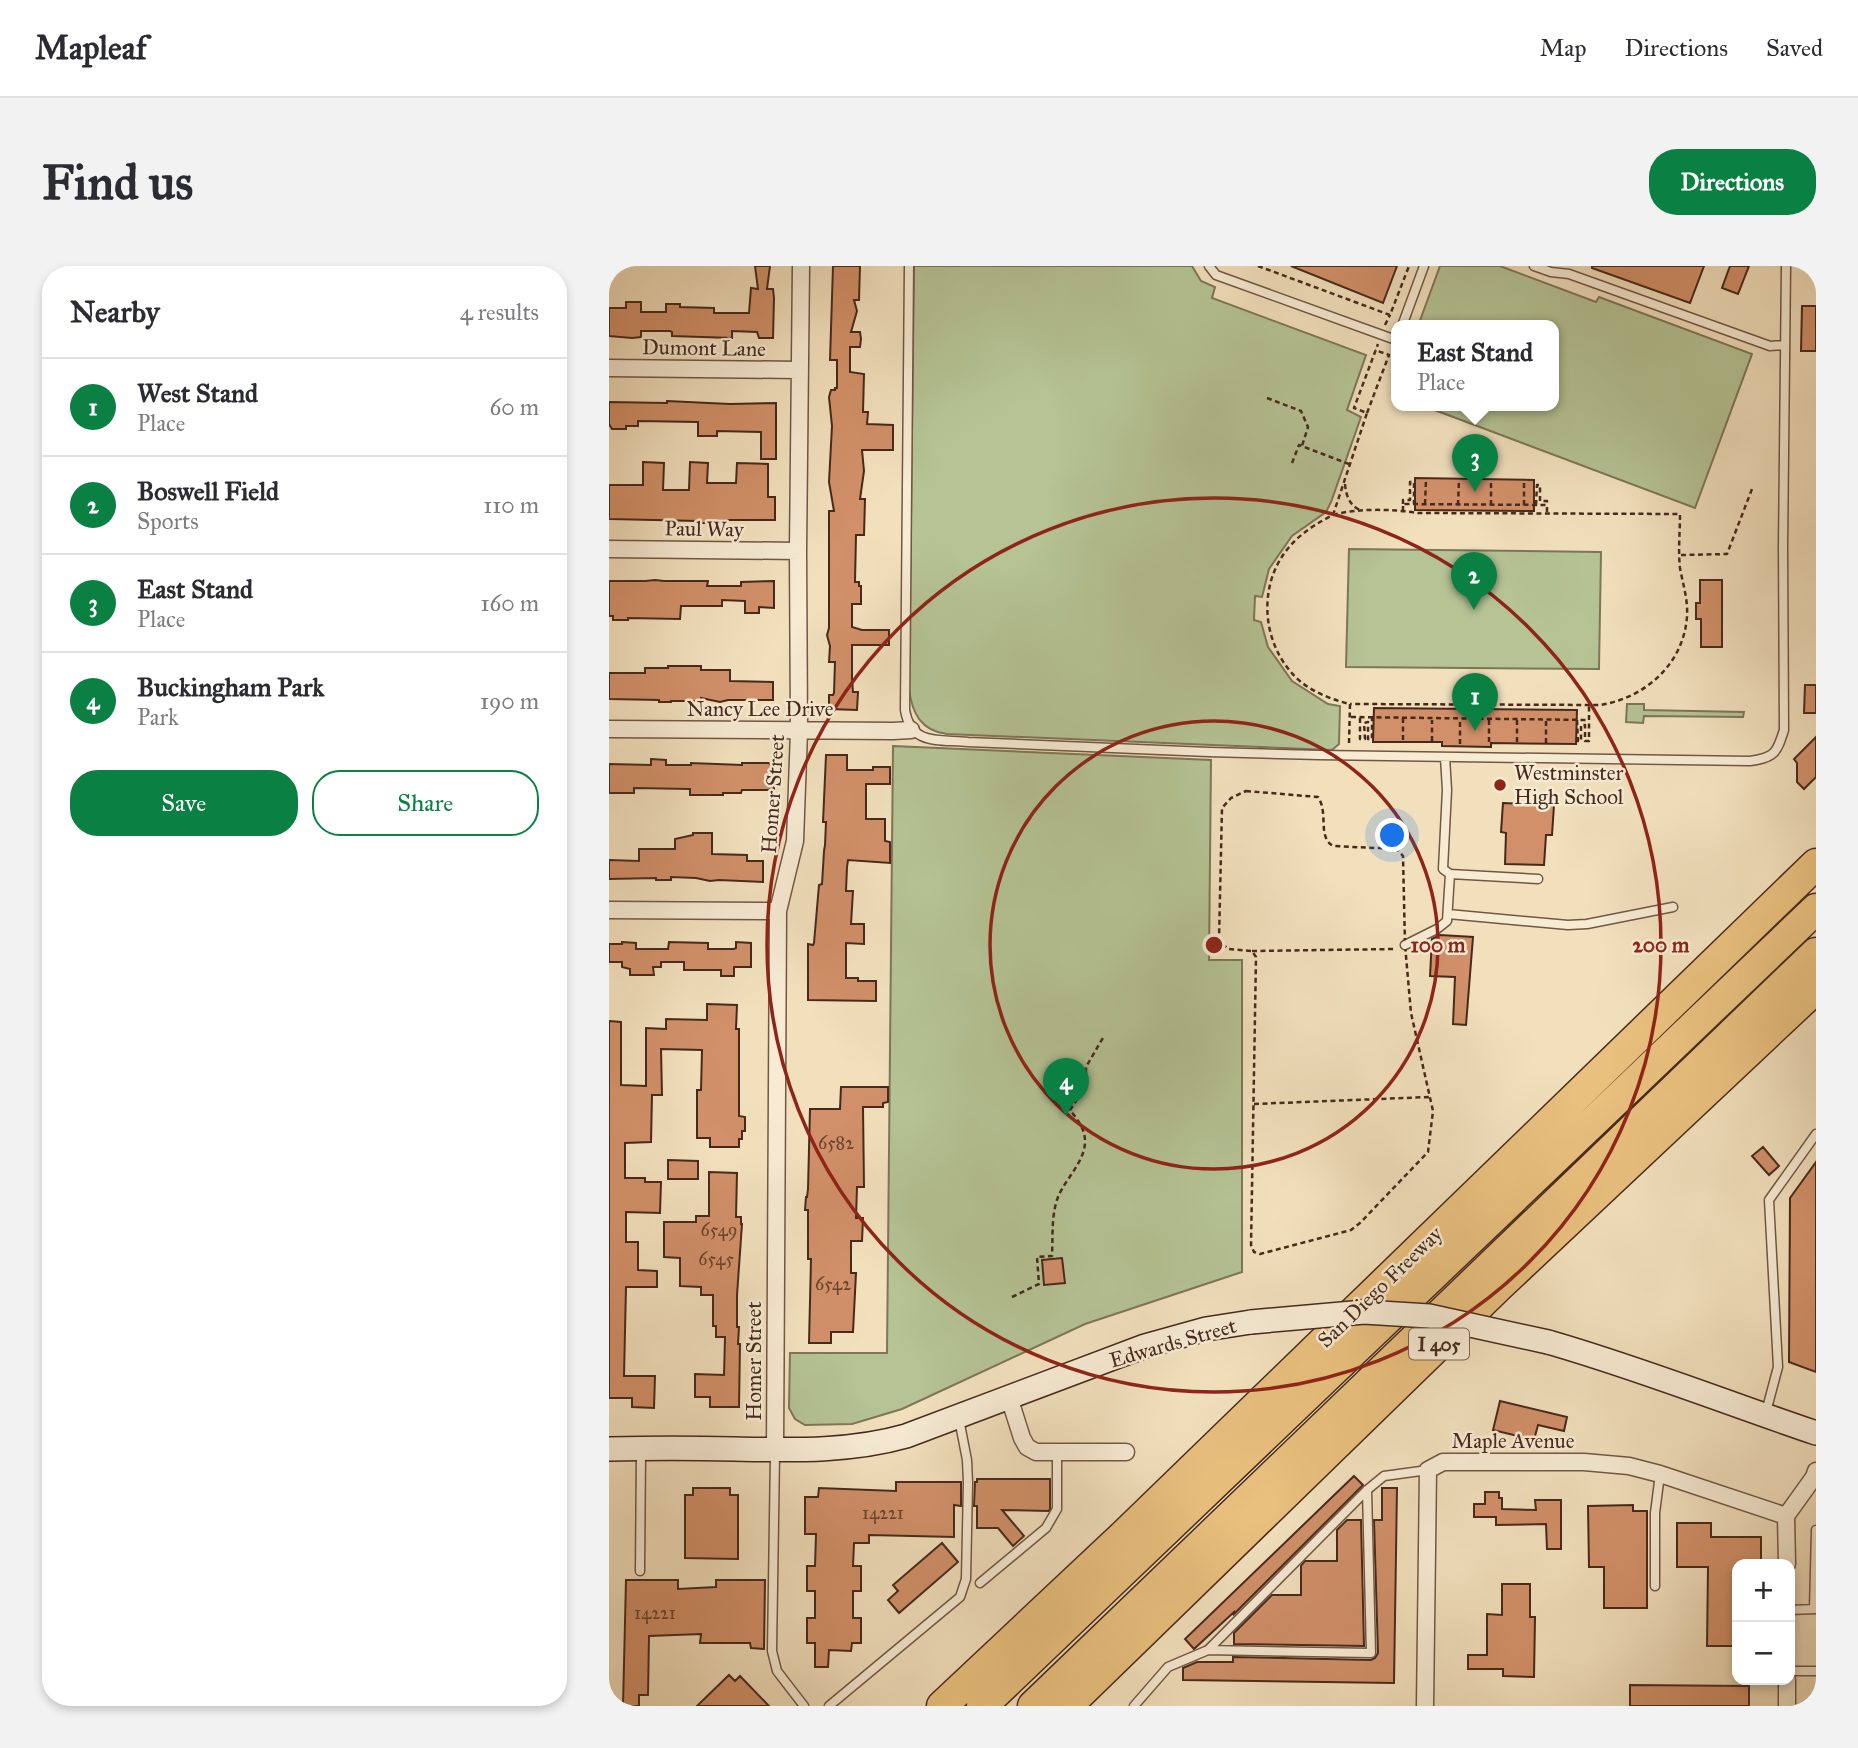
<!DOCTYPE html>
<html lang="en">
<head>
<meta charset="utf-8">
<style>
  :root { --surface:#fff; --page:#f2f2f3; --text:#2b2b33; --muted:#7c7c81; --line:#e1e1e2; --accent:#0b8043 }
  body { margin:0; font-family:"IM FELL Great Primer",serif; background:var(--page); color:var(--text) }
  .controls { position:absolute; right:21px; bottom:21px; display:grid; overflow:hidden; border-radius:14px; box-shadow:0 4px 10px #0003 }
  .controls button { width:63px; height:63px; display:grid; place-items:center; padding:0; border:0; border-bottom:2px solid var(--line); background:var(--surface); color:var(--text); font:35px sans-serif }
  .you { position:absolute; left:784px; top:570px; width:24px; height:24px; margin:-18px; border:5px solid #fff; border-radius:50%; background:#1a73e8; box-shadow:0 0 0 10px #1a73e833 }
  .badge { display:grid; place-items:center; width:46px; height:46px; border-radius:50%; background:var(--accent); color:#fff; font-size:23px; font-weight:700 }
  .pin { position:absolute; translate:-50% -58px; filter:drop-shadow(0 2px 4px #0008) }
  .pin::after { content:''; position:absolute; top:37px; width:24px; height:21px; background:inherit; clip-path:polygon(0 0,100% 0,50% 100%) }
  .popup { position:absolute; left:782px; top:54px; width:168px; height:91px; box-sizing:border-box; display:grid; place-content:center; border-radius:14px; background:var(--surface); filter:drop-shadow(0 2px 5px #0005); font-size:23px; white-space:nowrap; color:var(--muted) }
  .popup b { font-size:26px; color:var(--text) }
  .popup::after { content:''; position:absolute; left:50%; top:100%; margin-left:-14px; border:14px solid transparent; border-top-color:var(--surface) }
  .list { margin:0; padding:0; list-style:none }
  h2 { display:flex; justify-content:space-between; align-items:center; height:91px; margin:0; padding:0 28px; font-size:30px }
  h2 small { font-size:23px; font-weight:400; color:var(--muted) }
  .list li { display:grid; grid-template-columns:46px 1fr auto; gap:21px; align-items:center; box-sizing:border-box; height:98px; padding:0 28px; border-top:2px solid var(--line) }
  .list b { display:block; font-size:26px; white-space:nowrap }
  .list p { margin:0; font-size:23px; white-space:nowrap; color:var(--muted) }
  .list em { font-size:23px; font-style:normal; color:var(--muted) }
  .actions { display:flex; gap:14px; padding:21px 28px }
  .actions a { flex:1; padding:16px 0; border:2px solid var(--accent); border-radius:28px; text-align:center; font-size:24px; color:var(--accent) }
  .actions .main { background:var(--accent); color:#fff }
  .map { position:relative; flex:none; width:1207px; height:1440px; overflow:hidden; border-radius:28px }
  header { display:flex; align-items:center; gap:42px; box-sizing:border-box; height:98px; padding:0 35px; background:var(--surface); border-bottom:2px solid var(--line) }
  header strong { font-size:33px }
  nav { display:flex; gap:38px; margin-inline-start:auto; font-size:24px }
  .intro { display:flex; align-items:center; justify-content:space-between; box-sizing:border-box; height:168px; padding:0 42px }
  h1 { margin:0; font-size:49px }
  .button { padding:18px 32px; border-radius:28px; background:var(--accent); color:#fff; font-size:24px; font-weight:700 }
  main { display:flex; gap:42px; padding:0 42px }
  aside { flex:1; background:var(--surface); border-radius:28px; box-shadow:0 4px 10px #0003 }
  .map>svg:first-child { display:block }
</style>
</head>
<body>
<header>
<strong>Mapleaf</strong>
<nav><a>Map</a><a>Directions</a><a>Saved</a></nav>
</header>
<div class="intro"><h1>Find us</h1><a class="button">Directions</a></div>
<main>
<aside>
<h2>Nearby<small>4 results</small></h2>
<ul class="list">
<li><span class="badge">1</span><div><b>West Stand</b><p>Place</p></div><em>60 m</em></li>
<li><span class="badge">2</span><div><b>Boswell Field</b><p>Sports</p></div><em>110 m</em></li>
<li><span class="badge">3</span><div><b>East Stand</b><p>Place</p></div><em>160 m</em></li>
<li><span class="badge">4</span><div><b>Buckingham Park</b><p>Park</p></div><em>190 m</em></li>
</ul>
<div class="actions"><a class="main">Save</a><a>Share</a></div>
</aside>
<div class="map">
<svg width="1207" height="1440" viewBox="0 0 1207 1440">
  <rect width="100%" height="100%" fill="#f2e0bd"/>
  <filter id="stains"><feTurbulence type="fractalNoise" baseFrequency=".00286" numOctaves="4"/><feColorMatrix values="0 0 0 0 .2 0 0 0 0 .09 0 0 0 0 .02 0 0 0 .5 -.17"/></filter>
  <radialGradient id="worn" r=".72"><stop offset=".6" stop-color="#630" stop-opacity="0"/><stop offset="1" stop-color="#630" stop-opacity=".3"/></radialGradient>
  <path fill="#b5c395" stroke="#7e7658" stroke-width="2" d="M305 0H583L592 15 606 21 603 32 757 89 738 144 752 151 722 236 717 246 683 270 660 303 653 331 646 330 645 354 652 356 659 381 683 415 719 438 731 440 730 478 723 484 338 468C312 465 303 447 300 423Z
    M831 0H891L987 36 990 31 1143 88 1086 242 815 140H945V60H809Z
    M740 283 992 286 990 403 737 401Z
    M1018 438H1035V444L1135 446 1134 451 1035 450 1034 457 1017 456Z
    M284 480 602 494 600 694H633V1006L476 1058 293 1143 243 1158 196 1159 186 1153 180 1142 181 1087H278Z"/>
  <path fill="#d19069" stroke="#47291c" stroke-width="2" d="M146 0H161L158 23H164L165 32 164 72H150L148 66 123 65V72L63 70V66L61 65H32V71L23 72 0 70V42H17V36H32V46H57V38H71V41L105 42V47H140L142 22 149 23Z
    M224 0H251L250 34H245L248 45 242 66H251L252 73 251 81H241V106L255 108 254 146H259L258 158 284 159V184H253L255 205 251 233H256L255 269H247L246 316H250V320H252V338H243V361L253 364H280V379H243V413L244 426H249L248 444 220 443V429H224L225 427 226 396H220L221 380 218 369 220 362V245H225L220 216 223 160 220 131 222 124H226V122H228V94H221Z
    M682 0H788L774 37Z
    M983 0H1095L1081 37 983 2Z
    M1121 0H1140L1129 28 1113 22Z
    M1193 40H1207V85H1192Z
    M58 135 121 138 167 137V193H152V166L108 165V170H89V156L29 155V160H17V163H3L0 158V136L58 137Z
    M34 196 55 197 54 224H80L81 196 99 197 98 217H127L128 197 159 198V231H166V254H110V257H89V255L0 253V219H34Z
    M806 212 925 214V245L806 244Z
    M46 314 55 315H99L98 320H132V316L165 315V342L150 341V347H136V335L113 334V340H72L71 353 19 352V354H4V350H0V315H36Z
    M1091 314H1113V381H1092V353H1087V337H1091Z
    M59 400H92V404H121V415L164 416V434H119L111 436 92 432V435H62V436H50V434L0 433V407H36V402H59Z
    M1196 419H1207V447H1195Z
    M765 442 968 444 967 478 882 477V481L833 480V476H764Z
    M1207 471V511L1195 523 1188 516V497L1185 493Z
    M217 489H238V504H264V501H281V518H257V553H276V575L281 576V597L239 594 238 601 237 625H244L242 658H255V678L237 677V712H249V715H267V735L199 734V678L204 679 205 677 210 619 213 618 215 585 216 579 217 556H214Z
    M42 493 57 494V499H82V497L133 499V497H159L165 499V523L158 524H133L132 527H114V529H81V523L25 522V527H0V498L42 499Z
    M894 537 945 539 943 569H937L935 599 896 598 897 567 892 566Z
    M84 567H103V588L138 589V595H154V616L110 614 101 615 87 612 62 611V614H47V612L0 613V594L30 595V583H66V573L84 569Z
    M831 669 864 671 857 759 844 758 846 711 821 710 823 673Z
    M13 676 27 677V683H59L60 676 99 677V683H125L127 682V676L142 677V701H125V710H112V704H75V696H52V701H44L45 709H21V703L13 701V696H0V678H13Z
    M98 738 128 739 127 763H130V850L136 851V865H133V873H130V881H101V872H88V824H92L93 784 52 783 53 829H43L42 876 16 877V912H36V916H52L51 947 17 946V976H29V1004L48 1005V1021H17L15 1110H46L45 1142 23 1141V1132H0V755L12 756V819L37 820V762L57 763V753L98 754Z
    M232 821H279V836L274 837V841H254L255 921H248L247 952H254L253 975H242V1007H247L244 1066H222V1077H200L202 993H199V944H196L197 931H198L199 923 201 843H231Z
    M1154 881 1170 900 1160 909 1143 890Z
    M59 894 89 895V913H59Z
    M1207 896V1106L1180 1096 1181 932Z
    M100 906 128 907 127 951H132V958H133L128 1029V1061H130L129 1078H131L130 1141H101V1131H86V1108L115 1109 116 1071H107V1060H104V1029H92V1021L71 1020V992L55 991V956H87V950H100Z
    M453 992 456 1017 435 1019 433 994Z
    M891 1135 958 1151 955 1165 929 1159 925 1174 884 1164Z
    M745 1210 754 1219 625 1348V1346L585 1383 576 1373Z
    M368 1213H441V1243L440 1245 393 1244 415 1270 404 1280 389 1262H368V1240H365L366 1216H368Z
    M287 1216H352V1240L345 1239V1271L260 1269V1277H245L244 1300H252V1325H244V1352H252V1377H243L242 1385 220 1384 219 1401H206V1377H198V1352H206V1325H198V1300H206L207 1268H196V1231H209L210 1222 287 1225Z
    M84 1222H121V1229H129V1293L76 1292V1229H84Z
    M773 1222H788L785 1417 574 1414V1402L588 1396H624V1391L762 1394 766 1392 769 1387 765 1254H773Z
    M876 1226H890V1232H893V1243L927 1244 926 1234H952V1283H938L937 1258 887 1259V1251H865V1238H876Z
    M1024 1239V1245H1038V1342H995V1301H980L979 1240Z
    M738 1254H752L755 1380 625 1378V1367L663 1329H692V1300L696 1295H728V1264Z
    M1068 1257H1102V1271H1152V1298H1128V1380H1098L1099 1301H1068Z
    M333 1277 349 1296 290 1347 279 1334 289 1325 284 1319Z
    M17 1314H69V1323L107 1321V1314H156L155 1383 142 1382 141 1377H91L92 1368 40 1370 39 1429H30V1440H14Z
    M893 1318H921V1351H926L925 1411 894 1410V1403H859V1389H878V1348L893 1349Z
    M120 1409 126 1415 131 1410 160 1440H88Z
    M1021 1419 1140 1420V1440H1021Z"/>
  <g fill="none" stroke-linecap="round" stroke-linejoin="round">
    <g stroke="#725744" stroke-width="11">
      <path id="lane" d="M300 0 296 444C302 480 330 473 359 476L600 486 710 489 1141 495C1166 492 1168 486 1175 464L1174 281 1177 0
        M600 0 607 9 787 74
        M925 0 942 6 960 8 1161 80 1176 79
        M793 60 815 0
        M836 491 838 524 834 603 841 608 929 613
        M839 648 959 659 978 658 1064 641
        M796 679 828 663 838 655 841 608
        M1157 1146 1169 1101 1160 934 1207 868
        M166 1187 163 1385 168 1405 195 1440
        M31 1305 32 1186
        M371 1317 437 1262 448 1243V1186
        M1046 1320V1247L1051 1208
        M1205 1343 1207 1264
        M1181 1344 1207 1343
        M599 1384 762 1387 758 1224
        M1181 1405H1207
        M220 1440 351 1331 357 1313 359 1217 358 1194 350 1153
        M525 1440 559 1401 599 1384 758 1224 775 1210 819 1204"/>
    </g>
    <g stroke="#725744" stroke-width="19">
      <path id="street" d="M0 102 190 104
        M0 283 189 285
        M0 463 284 465 302 464
        M0 644 169 645
        M400 1131 413 1172 418 1181 427 1186H517
        M166 1184 169 645 186 575 190 465 189 285 192 0
        M1178 1298 1177 1250 1205 1211 1207 1205
        M816 1440 819 1204 834 1196H975L1020 1200 1051 1208 1177 1250
        M1178 1440V1414"/>
    </g>
    <g stroke="#47291c" stroke-width="26">
      <path id="secondary" d="M939 1076C1030 1102 1118 1137 1207 1167
        M0 1183C42 1182 83 1182 125 1183 182 1184 241 1186 297 1170L536 1080 597 1063 642 1056"/>
    </g>
    <g stroke="#47291c" stroke-width="33">
      <path id="highway" d="M333 1440 516 1268 1207 598
        M373 1440 1207 643
        M424 1440 1207 687
        M458 1440 890 1020 1207 722"/>
    </g>
    <path stroke="#47291c" stroke-width="2.5" stroke-dasharray="5 3.5" stroke-linecap="butt" d="M649 0 781 49 800 0
      M776 59 781 49
      M658 132 692 145 699 161 693 180
      M758 147 780 89 766 84
      M683 197 690 179 740 198
      M736 218C737 229 740 239 751 244
      M794 238V234H801V216H805V238
      M816 238 817 214
      M849 239 850 214
      M882 239V214
      M915 239V215
      M927 239 928 219H931V235H938V239
      M794 245V238L938 239V247
      M724 249C748 242 784 243 809 247L1071 248C1071 266 1069 285 1071 302 1074 319 1079 333 1078 350 1075 398 1036 432 991 439L741 438
      M1072 289 1118 288 1143 223
      M742 451 980 454
      M751 452V473H756L755 457 759 456V473H763V452
      M794 452V475
      M968 454 969 475H972V459H976V475H980V439
      M823 475V454
      M880 476V453
      M908 476V453
      M740 477 741 438C724 434 706 427 692 416 654 384 647 324 677 285 689 269 706 258 724 249L758 147 745 142 769 78
      M937 477V453
      M851 478V453
      M637 525 709 531C720 548 708 570 724 580L788 583 794 590 796 679 802 747 824 845 819 886 751 957 742 964 651 988 645 986 642 979 647 691 643 685 619 683 610 674 613 542 622 532Z
      M643 685 786 683
      M645 838 820 831
      M403 1031 430 1018 428 991 443 990C444 970 442 950 449 931 458 909 485 888 473 862 470 855 465 849 461 844L477 820V801L495 770"/>
    <use href="#lane" stroke="#f7ebd4" stroke-width="8"/>
    <use href="#street" stroke="#f7ebd4" stroke-width="16"/>
    <use href="#secondary" stroke="#f7ebd4" stroke-width="23"/>
    <use href="#highway" stroke="#e9c07e" stroke-width="30"/>
    <g stroke="#47291c" stroke-width="26" stroke-linecap="butt">
      <path id="secondary-bridge" d="M642 1056 755 1046 820 1050 939 1076"/>
    </g>
    <use href="#secondary-bridge" stroke="#f7ebd4" stroke-width="23"/>
  </g>
  <g fill="none" stroke="#8f2418" stroke-width="3.5">
    <circle cx="605" cy="679" r="224"/>
    <circle cx="605" cy="679" r="447"/>
  </g>
  <circle fill="#8f2418" stroke="#f7ebd4" stroke-width="2.5" cx="891" cy="519" r="7"/>
  <g text-anchor="middle" stroke-width="5" stroke-linejoin="round" paint-order="stroke">
    <g font-size="18" fill="#6a432f">
      <text x="227" y="883">6582</text>
      <text x="110" y="970">6549</text>
      <text x="107" y="999">6545</text>
      <text x="224" y="1024">6542</text>
      <text x="274" y="1253">14221</text>
      <text x="46" y="1353">14221</text>
    </g>
    <rect fill="#f7ebd4" stroke="#7c6353" stroke-width="2" x="800" y="1062.5" width="60" height="31" rx="5"/>
    <g font-size="19" font-weight="bold" fill="#47291c">
      <text x="830" y="1085">I 405</text>
    </g>
    <g font-size="21" fill="#47291c" stroke="#f7ebd4">
      <text transform="translate(95 82) rotate(1)" y="7">Dumont Lane</text>
      <text transform="translate(95 263) rotate(1)" y="7">Paul Way</text>
      <text x="151" y="450">Nancy Lee Drive</text>
      <text transform="translate(164 528) rotate(-86)" y="7">Homer Street</text>
      <text transform="translate(771 1021) rotate(-44)" y="7">San Diego Freeway</text>
      <text transform="translate(564 1077) rotate(-16)" y="7">Edwards Street</text>
      <text transform="translate(145 1095) rotate(-90)" y="7">Homer Street</text>
      <text x="904" y="1182">Maple Avenue</text>
    </g>
    <g font-size="21" fill="#47291c" stroke="#f7ebd4" text-anchor="start">
      <text x="905" y="514">Westminster<tspan x="905" dy="24">High School</tspan></text>
    </g>
  </g>
  <circle cx="605" cy="679" r="10" fill="#8f2418" stroke="#f7ebd4" stroke-width="3.5"/>
  <g font-size="21" text-anchor="middle" font-weight="bold" fill="#8f2418" stroke="#f7ebd4" stroke-width="5" stroke-linejoin="round" paint-order="stroke">
    <text x="829" y="686">100 m</text>
    <text x="1052" y="686">200 m</text>
  </g>
  <rect width="100%" height="100%" filter="url(#stains)"/>
  <rect width="100%" height="100%" fill="url(#worn)"/>
</svg>
<div class="controls">
<button>+</button>
<button>−</button>
</div>
<div class="you"></div>
<div class="pin badge" style="left:866px;top:465px">1</div>
<div class="pin badge" style="left:865px;top:344px">2</div>
<div class="pin badge" style="left:866px;top:226px">3</div>
<div class="popup"><b>East Stand</b>Place</div>
<div class="pin badge" style="left:457px;top:850px">4</div>
</div>
</main>
</body>
</html>
